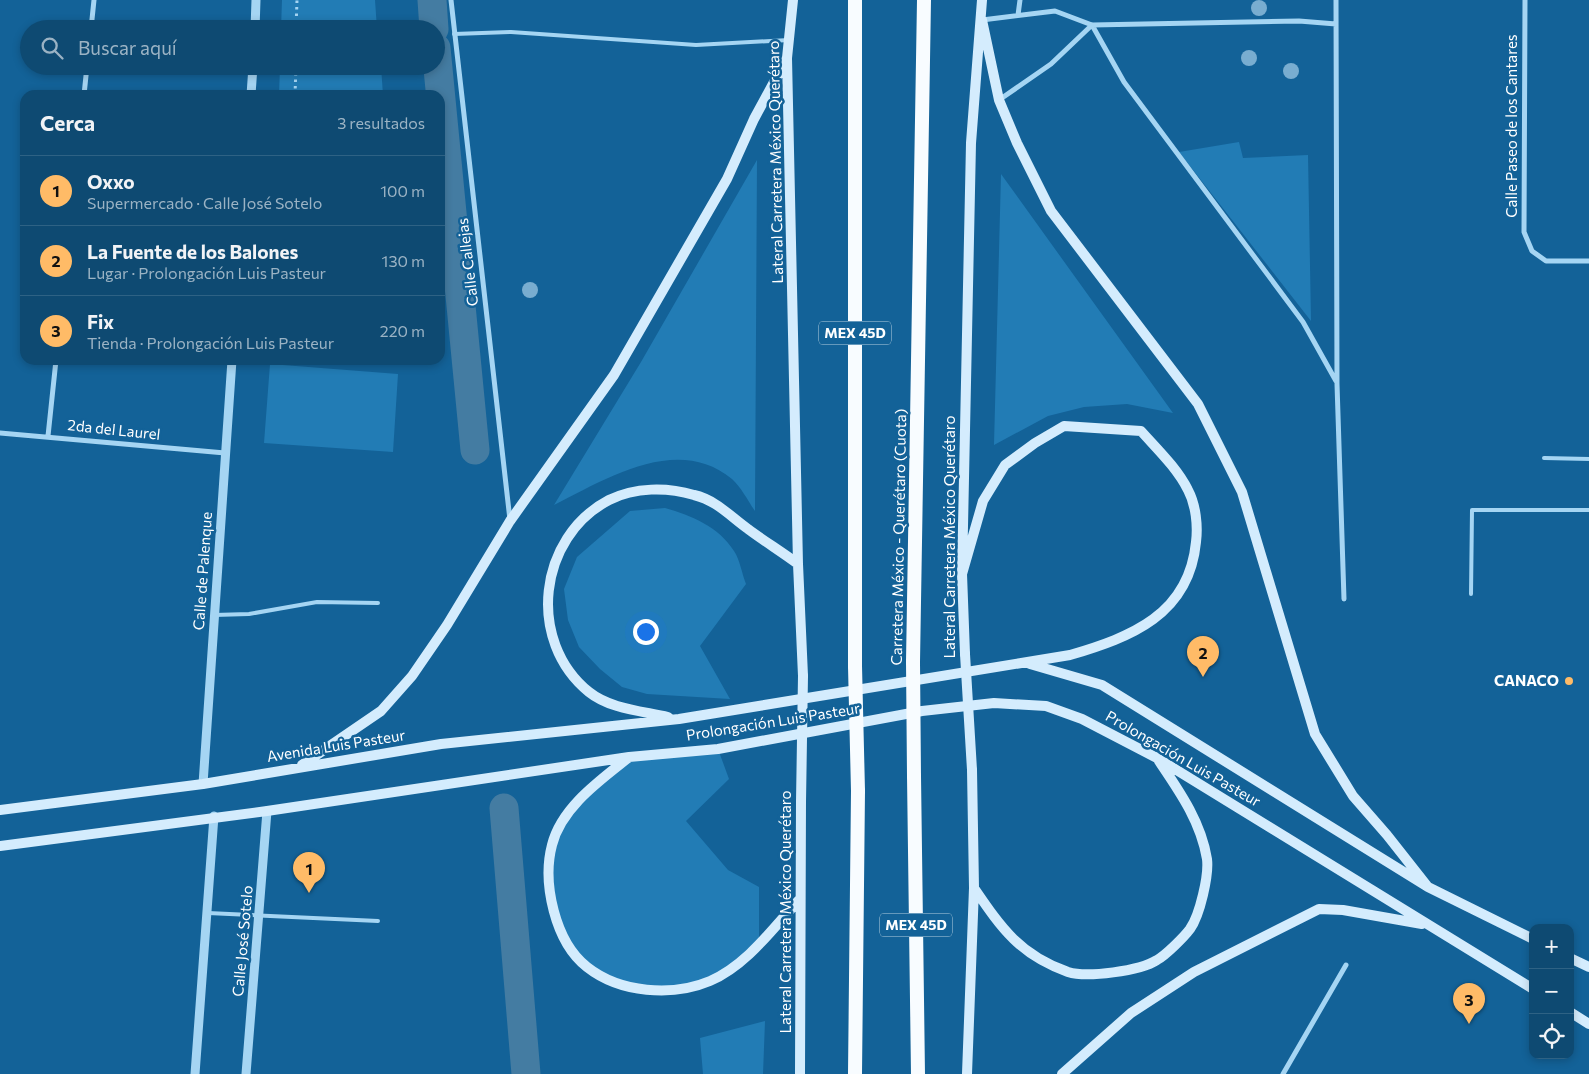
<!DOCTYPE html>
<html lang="es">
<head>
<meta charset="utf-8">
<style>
  :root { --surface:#0e4a72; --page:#1c547a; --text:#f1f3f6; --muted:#9bb3c4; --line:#2e6284; --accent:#ffbb67 }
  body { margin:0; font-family:Commissioner,sans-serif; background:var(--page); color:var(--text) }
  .controls { position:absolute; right:15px; bottom:15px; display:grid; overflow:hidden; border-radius:10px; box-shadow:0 2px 8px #0003 }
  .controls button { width:45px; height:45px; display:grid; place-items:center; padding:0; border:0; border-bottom:1px solid var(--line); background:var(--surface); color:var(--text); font:25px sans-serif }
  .you { position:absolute; left:645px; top:631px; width:18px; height:18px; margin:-12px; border:4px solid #fff; border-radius:50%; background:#1a73e8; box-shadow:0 0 0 8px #1a73e833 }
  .badge { display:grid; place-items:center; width:32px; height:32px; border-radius:50%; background:var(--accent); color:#111; font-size:16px; font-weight:700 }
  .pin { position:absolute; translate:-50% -41px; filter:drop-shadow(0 1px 2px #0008) }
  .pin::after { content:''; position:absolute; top:26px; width:18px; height:15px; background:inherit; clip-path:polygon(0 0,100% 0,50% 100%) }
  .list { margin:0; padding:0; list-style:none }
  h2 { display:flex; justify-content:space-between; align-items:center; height:65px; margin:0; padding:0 20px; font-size:21px }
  h2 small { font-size:16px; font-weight:400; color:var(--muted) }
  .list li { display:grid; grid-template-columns:32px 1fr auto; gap:15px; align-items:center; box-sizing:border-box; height:70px; padding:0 20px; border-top:1px solid var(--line) }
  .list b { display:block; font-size:19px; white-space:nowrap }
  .list p { margin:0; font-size:16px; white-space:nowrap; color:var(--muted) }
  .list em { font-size:16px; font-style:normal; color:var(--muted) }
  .icon { flex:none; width:28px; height:28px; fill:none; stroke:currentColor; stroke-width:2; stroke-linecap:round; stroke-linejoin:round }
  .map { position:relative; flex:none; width:1589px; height:1074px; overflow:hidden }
  .search { position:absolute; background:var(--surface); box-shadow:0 2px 8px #0003; left:20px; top:20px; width:425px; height:55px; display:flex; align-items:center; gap:12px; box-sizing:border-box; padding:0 18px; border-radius:28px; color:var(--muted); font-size:19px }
  .panel { position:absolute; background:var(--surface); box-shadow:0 2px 8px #0003; left:20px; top:90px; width:425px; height:275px; border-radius:15px }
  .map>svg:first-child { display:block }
</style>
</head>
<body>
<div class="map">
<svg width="1589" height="1074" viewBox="0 0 1589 1074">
  <rect width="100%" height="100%" fill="#136298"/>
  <path fill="#227cb5" d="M282 0H375L377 29H281Z
    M280 66H381L383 95H279Z
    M1239 142 1243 158 1308 155 1311 321 1179 152Z
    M757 160 755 511C748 501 741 487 732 479 678 434 607 478 554 505L641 362Z
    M1001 174 1173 413 1127 404 1084 407 1048 416 994 445Z
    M270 364 398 374 393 452 264 443Z
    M665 508C692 516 718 526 734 551 740 560 742 574 746 584L700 646 730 699 647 694 622 687 600 669 579 647 568 620 564 589 577 557 630 511Z
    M718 749 729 779 686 821 728 870 759 887V943L709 981 647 990 586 967 564 940 553 908 552 844 567 814 629 757Z
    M765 1021 763 1074H703L700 1038Z"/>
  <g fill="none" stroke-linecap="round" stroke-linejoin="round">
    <path stroke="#447ca2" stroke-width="29" d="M432 0 434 29
      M436 48 475 450
      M504 808 526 1074"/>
    <path stroke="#a5d5f3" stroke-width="3" stroke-dasharray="2.5 4" stroke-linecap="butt" d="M296 29 297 0
      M295 95 296 66"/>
    <path stroke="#a5d5f3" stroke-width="4" d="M454 34 511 32 696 45 789 40
      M1544 458 1589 459
      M1471 594 1472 510H1589
      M214 615 249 614 317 602 378 603
      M208 913 378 921"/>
    <path stroke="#a5d5f3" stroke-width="5" d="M451 0 510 520
      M1336 0 1337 384 1344 599
      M1525 0 1524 232 1532 251 1546 261H1589
      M1018 15 1020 0
      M982 20 1055 11 1092 25 1299 21 1336 24
      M1092 25 1124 82 1303 322 1336 381
      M91 29 94 0
      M84 95 87 66
      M999 100 1051 64 1092 25
      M0 433 225 453
      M48 436 56 360
      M1283 1074 1346 965"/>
    <path stroke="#a5d5f3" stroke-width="9" d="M255 29 256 0
      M251 95 253 66
      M203 784 232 360
      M195 1074 214 816
      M246 1074 267 811"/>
    <path stroke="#d4ecfd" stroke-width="10" d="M793 0 787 58 798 564 803 676
      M982 20 999 100 1017 143 1051 211 1198 404 1242 492 1315 734 1353 796 1387 835 1428 887
      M965 654 962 574 971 143 982 0
      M1030 664 1102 685 1428 887 1533 939
      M668 717C642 711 610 709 589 692 526 641 538 537 609 500 635 487 667 487 694 495 716 500 731 517 748 529 764 541 782 552 798 564
      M628 758C599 781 561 808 552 845 542 883 555 942 587 967 620 993 672 997 710 981 747 965 773 928 799 900
      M302 765 381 711 412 676 447 625 510 521 614 375 727 179 754 119 787 58
      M0 810 203 784 441 744 679 719 1070 655C1131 637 1189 615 1196 542 1198 526 1196 505 1188 490 1177 468 1158 450 1141 431L1064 426 1035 443 1005 465 983 501 962 574
      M0 846 267 811 629 757 718 749 922 711 994 703 1046 706 1082 719 1157 758 1533 989
      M974 888C1002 929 1020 955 1068 972 1087 978 1140 971 1157 960 1166 955 1184 937 1190 929 1200 915 1209 875 1207 859 1201 822 1180 792 1159 761
      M1570 958 1589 967
      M1570 1012 1589 1024
      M800 1074 801 802
      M967 1074 974 888 972 770
      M1062 1074 1131 1013 1194 972 1319 909 1343 910 1422 924"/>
    <path stroke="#f8fcff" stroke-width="14" d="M913 662 924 0
      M855 666V0
      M914 776 918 1074
      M855 1074 858 791"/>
    <path stroke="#d4ecfd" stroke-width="10" d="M965 654 972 770
      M801 802 803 676"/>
    <path stroke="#f8fcff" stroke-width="14" d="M913 662 914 776
      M855 666 858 791"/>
  </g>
  <g fill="#79add0">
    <circle cx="1259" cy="8" r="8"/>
    <circle cx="1249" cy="58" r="8"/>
    <circle cx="1291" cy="71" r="8"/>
    <circle cx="530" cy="290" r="8"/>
  </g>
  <circle fill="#ffbb67" stroke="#136298" stroke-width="2" cx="1569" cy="681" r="5"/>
  <g text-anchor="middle" stroke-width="5" stroke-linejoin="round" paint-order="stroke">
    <g fill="#136298" stroke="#b8d0e0" stroke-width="1">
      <rect x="819" y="321.5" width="72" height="23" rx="4"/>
      <rect x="880" y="913.5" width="72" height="23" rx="4"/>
    </g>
    <g font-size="14" font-weight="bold" fill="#fff">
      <text x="855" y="338">MEX 45D</text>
      <text x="916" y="930">MEX 45D</text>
    </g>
    <g font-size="15" fill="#fff" stroke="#136298">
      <text transform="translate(1512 126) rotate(-90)" y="5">Calle Paseo de los Cantares</text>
      <text transform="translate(776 162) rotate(-91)" y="5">Lateral Carretera México Querétaro</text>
      <text transform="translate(468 262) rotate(-97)" y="5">Calle Callejas</text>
      <text transform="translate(114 430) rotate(6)" y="5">2da del Laurel</text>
      <text transform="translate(899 537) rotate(-89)" y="5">Carretera México - Querétaro (Cuota)</text>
      <text transform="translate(950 537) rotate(-90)" y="5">Lateral Carretera México Querétaro</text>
      <text transform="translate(203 571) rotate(-86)" y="5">Calle de Palenque</text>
      <text transform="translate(773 722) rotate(-9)" y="5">Prolongación Luis Pasteur</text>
      <text transform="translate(336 746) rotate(-9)" y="5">Avenida Luis Pasteur</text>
      <text transform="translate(1183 759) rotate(30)" y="5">Prolongación Luis Pasteur</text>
      <text transform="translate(786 912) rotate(-90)" y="5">Lateral Carretera México Querétaro</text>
      <text transform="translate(243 941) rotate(-85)" y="5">Calle José Sotelo</text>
    </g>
    <g font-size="15" font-weight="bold" fill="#fff" stroke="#136298" text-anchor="end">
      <text x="1559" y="686">CANACO</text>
    </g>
  </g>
</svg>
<div class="controls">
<button>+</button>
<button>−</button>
<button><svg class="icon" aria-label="locate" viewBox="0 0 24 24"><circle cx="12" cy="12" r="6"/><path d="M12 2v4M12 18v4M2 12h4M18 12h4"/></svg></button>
</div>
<div class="you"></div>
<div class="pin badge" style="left:309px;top:893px">1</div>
<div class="pin badge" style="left:1203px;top:677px">2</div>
<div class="pin badge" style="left:1469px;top:1024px">3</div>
<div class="search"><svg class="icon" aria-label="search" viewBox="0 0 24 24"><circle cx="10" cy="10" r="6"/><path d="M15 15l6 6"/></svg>Buscar aquí</div>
<section class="panel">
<h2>Cerca<small>3 resultados</small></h2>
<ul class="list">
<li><span class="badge">1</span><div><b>Oxxo</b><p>Supermercado · Calle José Sotelo</p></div><em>100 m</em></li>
<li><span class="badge">2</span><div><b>La Fuente de los Balones</b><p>Lugar · Prolongación Luis Pasteur</p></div><em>130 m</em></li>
<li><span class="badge">3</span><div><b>Fix</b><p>Tienda · Prolongación Luis Pasteur</p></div><em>220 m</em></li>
</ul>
</section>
</div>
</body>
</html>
